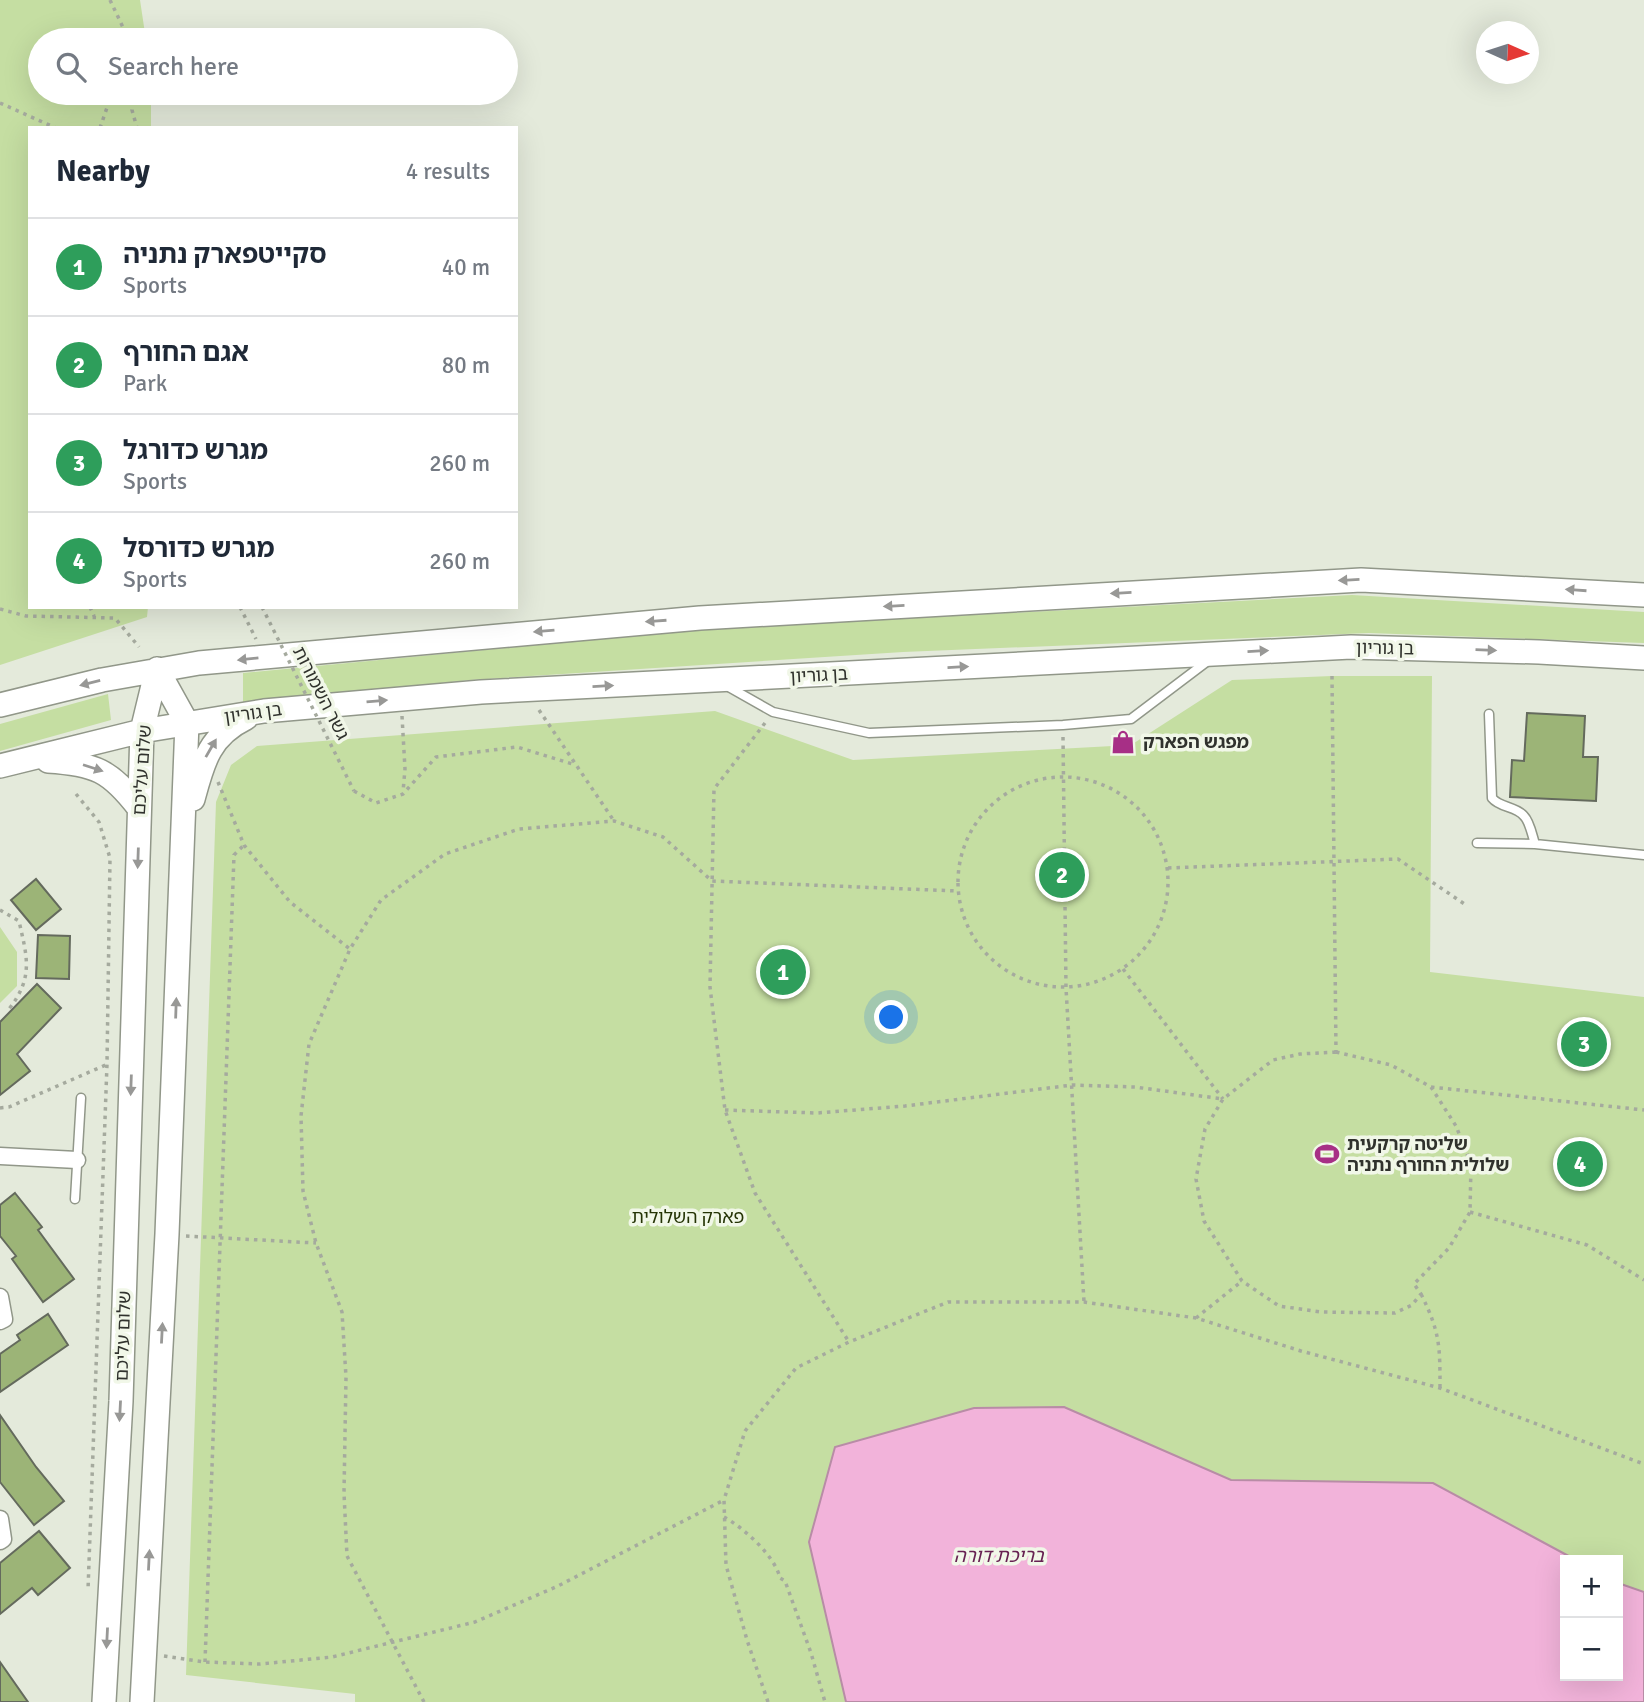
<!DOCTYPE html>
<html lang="en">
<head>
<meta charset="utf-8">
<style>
  :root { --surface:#fff; --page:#f6f6f7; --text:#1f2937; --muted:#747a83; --line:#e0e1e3; --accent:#d93025 }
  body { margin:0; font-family:Signika,"Noto Sans Hebrew",sans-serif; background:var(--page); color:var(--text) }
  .controls { position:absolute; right:21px; bottom:21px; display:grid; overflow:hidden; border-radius:0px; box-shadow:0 7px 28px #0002 }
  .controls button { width:63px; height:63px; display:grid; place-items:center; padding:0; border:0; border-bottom:2px solid var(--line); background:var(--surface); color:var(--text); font:35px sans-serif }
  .compass { position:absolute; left:1476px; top:21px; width:63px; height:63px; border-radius:50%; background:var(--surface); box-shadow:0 7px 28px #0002; rotate:93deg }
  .you { position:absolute; left:892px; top:1018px; width:24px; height:24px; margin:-18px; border:5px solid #fff; border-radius:50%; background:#1a73e8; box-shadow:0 0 0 10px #1a73e833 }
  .badge { display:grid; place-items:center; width:46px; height:46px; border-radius:50%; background:var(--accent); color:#fff; font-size:23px; font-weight:700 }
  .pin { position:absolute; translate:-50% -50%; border:4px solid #fff; box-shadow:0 2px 7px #0006 }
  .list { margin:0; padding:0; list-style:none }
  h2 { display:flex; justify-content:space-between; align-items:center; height:91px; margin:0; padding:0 28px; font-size:30px }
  h2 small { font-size:23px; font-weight:400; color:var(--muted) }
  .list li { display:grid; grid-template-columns:46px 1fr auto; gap:21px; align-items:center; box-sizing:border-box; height:98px; padding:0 28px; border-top:2px solid var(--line) }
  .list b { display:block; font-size:26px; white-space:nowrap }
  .list p { margin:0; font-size:23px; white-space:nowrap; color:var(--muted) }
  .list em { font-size:23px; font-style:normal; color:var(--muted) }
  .icon { flex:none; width:38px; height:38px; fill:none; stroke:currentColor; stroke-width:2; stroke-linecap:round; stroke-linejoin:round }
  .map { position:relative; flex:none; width:1644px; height:1702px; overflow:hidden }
  .search { position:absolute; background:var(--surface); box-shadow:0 7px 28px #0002; left:28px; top:28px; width:490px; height:77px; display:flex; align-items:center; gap:18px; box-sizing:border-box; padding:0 24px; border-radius:38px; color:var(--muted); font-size:26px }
  .panel { position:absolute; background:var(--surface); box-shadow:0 7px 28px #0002; left:28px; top:126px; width:490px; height:483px; border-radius:0px }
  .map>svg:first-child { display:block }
</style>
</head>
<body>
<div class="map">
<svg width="1644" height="1702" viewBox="0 0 1644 1702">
  <rect width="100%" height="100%" fill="#e4eadb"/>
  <path fill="#c5dea2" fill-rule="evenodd" d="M0 0H140L146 40H40V93H151V128H30V607H148L147 617 0 665Z
    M1352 595 1644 612V643L1369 633 903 652 470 680 243 704V673L705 629Z
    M1332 676H1432L1430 972 1644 997V1702H355V1694L186 1675 216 802 231 765 257 746 715 711 853 760 1131 745 1232 680ZM1565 1560H1618V1676H1565Z
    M108 694 111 720 0 751V724Z
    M0 927 17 952V986L0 1003Z"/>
  <path fill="#f2b3da" stroke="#b88ca6" stroke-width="2" d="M1064 1407 1231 1480 1433 1483 1576 1560H1565V1676H1618V1583L1644 1592V1702H846L809 1542 835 1447 974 1408Z"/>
  <path fill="#9cb477" stroke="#646a5d" stroke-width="2" d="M1527 713 1585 716 1583 757H1598L1596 801 1510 797 1512 760 1524 761Z
    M36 879 61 909 36 930 11 900Z
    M38 935 70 936 69 979 36 978Z
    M37 984 61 1008 17 1054 30 1071 0 1095V1022Z
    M15 1193 42 1227 38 1230 74 1279 43 1302 12 1259 16 1256 0 1236V1205Z
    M48 1314 68 1345 0 1392V1354L20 1340 17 1335Z
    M0 1415 36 1467 64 1501 34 1525 0 1482Z
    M39 1531 70 1568 38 1595 32 1588 0 1614V1563Z
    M0 1662 28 1702H0Z"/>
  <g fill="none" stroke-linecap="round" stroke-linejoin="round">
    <g stroke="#919789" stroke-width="11">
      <path id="service" d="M727 686 773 712 869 733 1063 725 1131 719 1209 660
        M1489 714 1492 798C1500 808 1516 806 1524 816 1530 822 1532 835 1535 844
        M1477 843 1535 844 1644 855
        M75 1199 81 1098"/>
    </g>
    <g stroke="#919789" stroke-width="19">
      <path id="minor" d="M0 1156 77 1160
        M0 1297 4 1319 0 1321
        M0 1519 3 1539 0 1541"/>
    </g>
    <g stroke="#919789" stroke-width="26">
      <path id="secondary" d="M0 705 102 680 199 663 700 618 1361 580 1644 595
        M48 761C95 764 110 770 139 808
        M0 766 142 731 264 711 481 692 1351 647 1539 652 1644 658
        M193 799C203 762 209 736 246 718
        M104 1702 121 1401 142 731 157 669
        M142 1702 167 1234 187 723 157 669"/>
    </g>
    <path stroke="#a5aa9e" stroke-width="3.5" stroke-dasharray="3.5 5" stroke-linecap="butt" d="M110 0 129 40
      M136 93 132 110 137 128
      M0 103 56 128
      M100 128 112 93
      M90 607 94 616
      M240 607 256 639
      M0 609 26 616 115 618 139 647
      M1332 676 1336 1052
      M539 710 614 821
      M402 716 405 769 403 792
      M765 723 714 789 710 987 725 1110 755 1193 849 1342
      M1063 737 1066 988 1084 1302
      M958 882a105 105 0 1 1 210 0a105 105 0 1 1-210 0Z
      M218 782 244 845 290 902 350 949
      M354 791 376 803 403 794 436 757 517 747 576 765
      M76 794 99 822 110 858 107 1064 88 1590
      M1168 868 1398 859 1466 905
      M0 910 19 921C27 957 34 977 9 1009
      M1123 969 1223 1099
      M1336 1052 1391 1065 1431 1087 1456 1126 1471 1164 1470 1212 1449 1248 1414 1284 1421 1294 1412 1305 1395 1313 1321 1312 1279 1306 1242 1281 1204 1221 1196 1179 1205 1129 1223 1099 1273 1060 1300 1054Z
      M1431 1087 1644 1110
      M0 1108 9 1107 108 1064
      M725 1110 817 1113 905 1106 1072 1085 1135 1087 1223 1099
      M1470 1212 1587 1245 1644 1280
      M186 1236 316 1243
      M1421 1294C1440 1332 1440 1346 1440 1388
      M1196 1318 1242 1281
      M724 1517C744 1528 775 1556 780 1578L785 1581 811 1653 825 1702
      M164 1656 205 1662 260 1664 332 1657 475 1622 558 1586 724 1500
      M205 1662 234 855 244 845
      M424 1702 347 1556 344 1493 346 1377 342 1312 316 1243 303 1191 301 1116 309 1044 350 949 381 900 445 854 519 829 614 821 663 837 712 881 957 891
      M768 1702 747 1640 726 1565 724 1500 745 1431 796 1368 849 1342 948 1302H1084L1196 1318 1301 1351 1440 1388 1644 1464"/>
    <use href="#service" stroke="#fff" stroke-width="8"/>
    <use href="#minor" stroke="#fff" stroke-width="16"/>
    <use href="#secondary" stroke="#fff" stroke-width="23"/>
    <path stroke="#a5aa9e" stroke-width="3.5" stroke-dasharray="3.5 5" stroke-linecap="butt" d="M262 607 354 791"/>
  </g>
  <defs><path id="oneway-solid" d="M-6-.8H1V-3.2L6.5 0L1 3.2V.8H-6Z" transform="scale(1.75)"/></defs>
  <g fill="#989896">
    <use href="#oneway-solid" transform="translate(1349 580) rotate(177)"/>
    <use href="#oneway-solid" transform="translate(1576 590) rotate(-176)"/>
    <use href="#oneway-solid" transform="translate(1121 593) rotate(177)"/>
    <use href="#oneway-solid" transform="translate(894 606) rotate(177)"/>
    <use href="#oneway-solid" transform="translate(656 621) rotate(176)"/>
    <use href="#oneway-solid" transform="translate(544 631) rotate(175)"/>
    <use href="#oneway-solid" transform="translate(1486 650) rotate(2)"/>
    <use href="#oneway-solid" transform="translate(1258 651) rotate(-3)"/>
    <use href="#oneway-solid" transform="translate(248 659) rotate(174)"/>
    <use href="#oneway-solid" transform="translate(958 667) rotate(-3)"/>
    <use href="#oneway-solid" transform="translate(90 683) rotate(166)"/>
    <use href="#oneway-solid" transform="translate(603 686) rotate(-3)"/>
    <use href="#oneway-solid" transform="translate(377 701) rotate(-5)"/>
    <use href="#oneway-solid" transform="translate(211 748) rotate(-60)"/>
    <use href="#oneway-solid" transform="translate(93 768) rotate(18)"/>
    <use href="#oneway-solid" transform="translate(138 858) rotate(92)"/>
    <use href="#oneway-solid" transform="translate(176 1008) rotate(-88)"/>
    <use href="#oneway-solid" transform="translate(131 1085) rotate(92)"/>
    <use href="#oneway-solid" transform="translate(162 1333) rotate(-87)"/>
    <use href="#oneway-solid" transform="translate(120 1411) rotate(93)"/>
    <use href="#oneway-solid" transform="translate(149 1560) rotate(-87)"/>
    <use href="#oneway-solid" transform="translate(107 1638) rotate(93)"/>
  </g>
  <defs>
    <g id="shop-bare" transform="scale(1.89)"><path d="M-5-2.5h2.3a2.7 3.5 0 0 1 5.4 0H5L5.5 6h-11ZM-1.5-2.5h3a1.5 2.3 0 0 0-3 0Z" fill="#a72f86" stroke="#f1f7e8" stroke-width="2.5" paint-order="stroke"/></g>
    <g id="stadium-bare" transform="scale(1.89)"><path d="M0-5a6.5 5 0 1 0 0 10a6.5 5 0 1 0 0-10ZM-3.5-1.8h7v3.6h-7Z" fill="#a72f86" stroke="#f1f7e8" stroke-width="2.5" paint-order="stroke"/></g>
  </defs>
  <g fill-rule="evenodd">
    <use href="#shop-bare" x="1123" y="742"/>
    <use href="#stadium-bare" x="1327" y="1154"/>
  </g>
  <g text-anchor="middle" stroke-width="7" stroke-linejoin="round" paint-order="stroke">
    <g font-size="18" fill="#30322d" stroke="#f1f7e8">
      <text transform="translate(1385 648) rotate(1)" y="6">בן גוריון</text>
      <text transform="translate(819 675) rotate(-3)" y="6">בן גוריון</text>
      <text transform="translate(321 693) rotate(63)" y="6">גשר השמורות</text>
      <text transform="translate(253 713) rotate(-8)" y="6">בן גוריון</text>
      <text transform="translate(142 770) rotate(-86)" y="6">שלום עליכם</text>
      <text transform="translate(123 1336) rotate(-88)" y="6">שלום עליכם</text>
    </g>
    <g font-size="18" font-weight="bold" fill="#30322d" stroke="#f1f7e8" text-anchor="start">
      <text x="1143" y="748">מפגש הפארק</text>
      <text x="1347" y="1150">שליטה קרקעית<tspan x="1347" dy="21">שלולית החורף נתניה</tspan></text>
    </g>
    <g font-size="18" fill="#253405" stroke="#f1f7e8">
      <text x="688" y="1223">פארק השלולית</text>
    </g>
    <g font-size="19" font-style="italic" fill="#672152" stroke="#f1f7e8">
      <text x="999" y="1562">בריכת דורה</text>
    </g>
  </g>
</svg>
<div class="controls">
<button>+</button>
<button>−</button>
</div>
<svg class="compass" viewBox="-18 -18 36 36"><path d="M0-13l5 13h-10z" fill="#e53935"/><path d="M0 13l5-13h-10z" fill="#747a83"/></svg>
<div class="you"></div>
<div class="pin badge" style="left:783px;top:972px;background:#2e9e5b">1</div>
<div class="pin badge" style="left:1062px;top:875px;background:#2e9e5b">2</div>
<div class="pin badge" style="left:1584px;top:1044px;background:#2e9e5b">3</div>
<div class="pin badge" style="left:1580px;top:1164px;background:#2e9e5b">4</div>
<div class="search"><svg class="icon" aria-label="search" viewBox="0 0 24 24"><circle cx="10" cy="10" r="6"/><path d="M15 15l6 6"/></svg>Search here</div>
<section class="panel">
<h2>Nearby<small>4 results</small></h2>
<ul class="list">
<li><span class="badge" style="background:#2e9e5b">1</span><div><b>סקייטפארק נתניה</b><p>Sports</p></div><em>40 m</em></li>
<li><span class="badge" style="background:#2e9e5b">2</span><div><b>אגם החורף</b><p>Park</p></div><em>80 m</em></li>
<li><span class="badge" style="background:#2e9e5b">3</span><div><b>מגרש כדורגל</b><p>Sports</p></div><em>260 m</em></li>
<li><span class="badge" style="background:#2e9e5b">4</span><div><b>מגרש כדורסל</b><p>Sports</p></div><em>260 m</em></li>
</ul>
</section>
</div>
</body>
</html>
